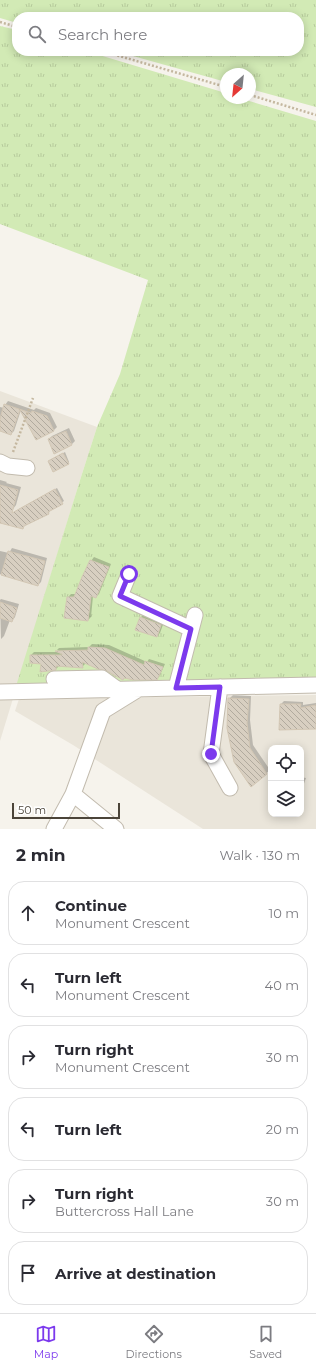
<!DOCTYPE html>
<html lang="en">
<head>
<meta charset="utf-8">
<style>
  :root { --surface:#fff; --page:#f7f7f7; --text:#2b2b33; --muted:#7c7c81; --line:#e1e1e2; --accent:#7c3aed }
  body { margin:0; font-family:Montserrat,sans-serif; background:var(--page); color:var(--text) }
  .controls { position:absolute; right:12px; bottom:12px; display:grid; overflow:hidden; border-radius:8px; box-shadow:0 2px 10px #0003 }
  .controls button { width:36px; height:36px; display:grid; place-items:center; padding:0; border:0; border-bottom:1px solid var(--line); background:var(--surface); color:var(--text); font:20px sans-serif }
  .compass { position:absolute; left:220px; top:68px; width:36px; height:36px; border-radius:50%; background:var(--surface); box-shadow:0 2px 10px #0003; rotate:207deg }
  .scale { position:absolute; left:12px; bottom:10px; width:108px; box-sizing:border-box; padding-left:4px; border:2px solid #4b4439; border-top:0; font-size:11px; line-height:14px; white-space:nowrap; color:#4b4439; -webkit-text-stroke:3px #fff; paint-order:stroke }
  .stop { position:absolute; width:12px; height:12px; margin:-9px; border:3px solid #7c3aed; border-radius:50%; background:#fff }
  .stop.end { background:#7c3aed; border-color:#fff; box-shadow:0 1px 4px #0008 }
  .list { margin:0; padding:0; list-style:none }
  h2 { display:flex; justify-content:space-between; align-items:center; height:52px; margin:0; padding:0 16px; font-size:17px }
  h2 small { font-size:13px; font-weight:400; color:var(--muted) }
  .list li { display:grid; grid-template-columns:26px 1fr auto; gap:12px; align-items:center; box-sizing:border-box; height:64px; margin:0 8px 8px; padding:0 8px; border:1px solid var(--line); border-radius:16px }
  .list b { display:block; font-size:15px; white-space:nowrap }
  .list p { margin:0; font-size:13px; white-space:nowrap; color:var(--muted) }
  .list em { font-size:13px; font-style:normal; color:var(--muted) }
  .icon { flex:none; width:22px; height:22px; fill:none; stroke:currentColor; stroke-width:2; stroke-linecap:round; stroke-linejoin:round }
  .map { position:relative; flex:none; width:316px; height:829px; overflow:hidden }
  .search { position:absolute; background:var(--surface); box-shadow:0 2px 10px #0003; left:12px; right:12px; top:12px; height:44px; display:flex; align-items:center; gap:10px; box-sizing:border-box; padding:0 14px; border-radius:16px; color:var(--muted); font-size:15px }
  .sheet { height:484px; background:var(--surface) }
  nav { display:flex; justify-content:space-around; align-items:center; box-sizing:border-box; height:56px; border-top:1px solid var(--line); background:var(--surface); font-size:11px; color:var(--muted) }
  nav a { display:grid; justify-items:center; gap:2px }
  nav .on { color:var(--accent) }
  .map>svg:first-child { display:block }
</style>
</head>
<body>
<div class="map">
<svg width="316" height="829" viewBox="0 0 316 829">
  <defs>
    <pattern id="grass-tufts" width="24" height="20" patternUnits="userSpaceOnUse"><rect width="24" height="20" fill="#d2eab5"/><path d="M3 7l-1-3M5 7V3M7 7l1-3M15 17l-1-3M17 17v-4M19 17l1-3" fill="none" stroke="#b6ca9c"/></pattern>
    <pattern id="building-back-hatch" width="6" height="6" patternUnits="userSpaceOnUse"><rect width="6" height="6" fill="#d8cfc1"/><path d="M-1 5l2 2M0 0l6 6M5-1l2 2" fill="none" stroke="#b1aa9e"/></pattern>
  </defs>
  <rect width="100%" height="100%" fill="#f6f3ec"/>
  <path fill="#eae5da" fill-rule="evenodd" d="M0 391 97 427 81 477 0 741Z
    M316 695V829H203L73 745 15 711 19 699ZM271 748H301V814H271Z"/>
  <path fill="url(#grass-tufts)" d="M0 0H316V107L250 89V74H226V82L115 51H299V17H17V23L0 18Z
    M0 26 17 30V51H86L219 91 226 94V98H239L316 121V681L16 686 81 477 97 427 120 374 148 280 0 224Z"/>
  <path fill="#0003" d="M8 401 34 410 36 408 50 413 57 427 54 430 21 410 14 431 11 434 0 430V407L4 408 5 405Z
    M69 428 75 441 72 444 49 439 52 436Z
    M65 452 69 462 68 464 49 461Z
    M0 480 7 482 6 483 21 487 16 505 13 509 0 504Z
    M57 488 64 501 50 510 49 513 25 524 22 528 19 509Z
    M12 548 47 558 41 582 38 585 0 574V551L9 553Z
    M94 557 111 564 99 594 96 597 93 596 91 617 88 620 68 597 71 594H76L91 561Z
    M1 599 19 604 15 617 12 621 10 620 4 636 1 639 0 600Z
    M144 614 164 622 160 633 157 636 141 617Z
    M92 644 109 645 147 662 149 659 165 664 160 675 157 679 107 670 86 663 82 667 59 666 56 669 42 663 31 655 34 652H61L57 650 59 648 89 647Z
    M233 695 251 696 250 720 253 745 270 770 251 786 229 699Z
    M284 701 303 702V705L316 703V728L281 704Z
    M301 777 306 778 301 792Z"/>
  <path fill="url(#building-back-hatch)" stroke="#d3c7b4" d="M4 404 31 413 32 411 47 416 54 431 36 440 20 410 11 435 0 431V419Z
    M66 431 72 445 54 454 48 439Z
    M63 453 69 464 53 472 48 461Z
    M0 485 18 490 12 513 55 489 63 504 48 512 49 514 24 526 23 529 0 523Z
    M8 551 45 561 38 586 1 575Z
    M90 560 109 567 96 598 91 596 88 621 64 618 67 597H74L82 577Z
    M0 602 17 608 12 622 0 618Z
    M140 617 161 625 157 637 135 630Z
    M88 647 105 648 144 665 145 661 163 667 157 680H134L124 678 123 680 107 671 98 669 82 662 83 668 56 666V670L40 672 41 664 30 663V655H62V654L55 651 88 650Z
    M228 698 249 699 247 723 250 748 267 774 251 787 234 762 227 728Z
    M280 704H301L300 708 316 705V729L279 730Z"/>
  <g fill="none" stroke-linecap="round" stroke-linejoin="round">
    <g stroke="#c2bbae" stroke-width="17">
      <path id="minor" d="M0 462 8 466 27 468
        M129 574 120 596 191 629
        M54 679 102 678 117 689
        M220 687 211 754 230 788
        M176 688 195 615
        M0 692 316 685
        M73 794 116 829
        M54 829 73 794 103 711 137 690"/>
    </g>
    <path stroke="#c4b79f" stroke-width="2.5" stroke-dasharray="2 2" stroke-linecap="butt" d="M0 22 17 27
      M102 51 226 87
      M250 95 316 115
      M13 452 33 398"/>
    <use href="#minor" stroke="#fff" stroke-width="15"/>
  </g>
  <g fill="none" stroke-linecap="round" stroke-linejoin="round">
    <path stroke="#7c3aed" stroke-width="5" d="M129 574 120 596 191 629 176 688 220 687 211 754"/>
  </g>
</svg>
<div class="controls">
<button><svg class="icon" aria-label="locate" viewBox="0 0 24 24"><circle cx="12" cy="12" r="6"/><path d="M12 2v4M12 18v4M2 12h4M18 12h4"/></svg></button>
<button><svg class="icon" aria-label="layers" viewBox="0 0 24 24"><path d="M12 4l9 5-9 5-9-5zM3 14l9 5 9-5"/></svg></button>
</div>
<svg class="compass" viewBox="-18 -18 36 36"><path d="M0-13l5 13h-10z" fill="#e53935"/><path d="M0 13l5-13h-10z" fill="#7c7c81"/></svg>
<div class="scale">50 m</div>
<div class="stop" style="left:129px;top:574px"></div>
<div class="stop end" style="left:211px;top:754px"></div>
<div class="search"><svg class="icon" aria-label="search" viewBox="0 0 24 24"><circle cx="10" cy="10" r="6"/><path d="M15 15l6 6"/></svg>Search here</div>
</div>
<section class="sheet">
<h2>2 min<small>Walk · 130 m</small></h2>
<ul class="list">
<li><svg class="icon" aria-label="ahead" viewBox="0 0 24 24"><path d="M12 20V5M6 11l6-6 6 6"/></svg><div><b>Continue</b><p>Monument Crescent</p></div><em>10 m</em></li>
<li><svg class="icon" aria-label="left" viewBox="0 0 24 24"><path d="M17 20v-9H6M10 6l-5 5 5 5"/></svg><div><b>Turn left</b><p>Monument Crescent</p></div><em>40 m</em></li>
<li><svg class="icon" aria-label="right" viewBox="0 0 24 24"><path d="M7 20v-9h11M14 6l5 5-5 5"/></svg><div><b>Turn right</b><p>Monument Crescent</p></div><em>30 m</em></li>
<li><svg class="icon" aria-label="left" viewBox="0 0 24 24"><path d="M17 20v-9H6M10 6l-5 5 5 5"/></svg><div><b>Turn left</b></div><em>20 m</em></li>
<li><svg class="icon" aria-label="right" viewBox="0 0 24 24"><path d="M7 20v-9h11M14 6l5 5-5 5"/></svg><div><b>Turn right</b><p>Buttercross Hall Lane</p></div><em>30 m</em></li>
<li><svg class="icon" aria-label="arrive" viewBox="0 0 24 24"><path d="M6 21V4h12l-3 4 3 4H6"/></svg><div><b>Arrive at destination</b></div></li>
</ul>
</section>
<nav>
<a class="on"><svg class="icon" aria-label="map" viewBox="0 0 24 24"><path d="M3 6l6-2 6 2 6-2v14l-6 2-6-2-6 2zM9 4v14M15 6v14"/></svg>Map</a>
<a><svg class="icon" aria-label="directions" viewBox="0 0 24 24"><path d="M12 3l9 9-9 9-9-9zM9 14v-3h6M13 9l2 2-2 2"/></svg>Directions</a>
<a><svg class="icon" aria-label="saved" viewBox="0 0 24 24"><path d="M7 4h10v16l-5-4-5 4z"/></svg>Saved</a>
</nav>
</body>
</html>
